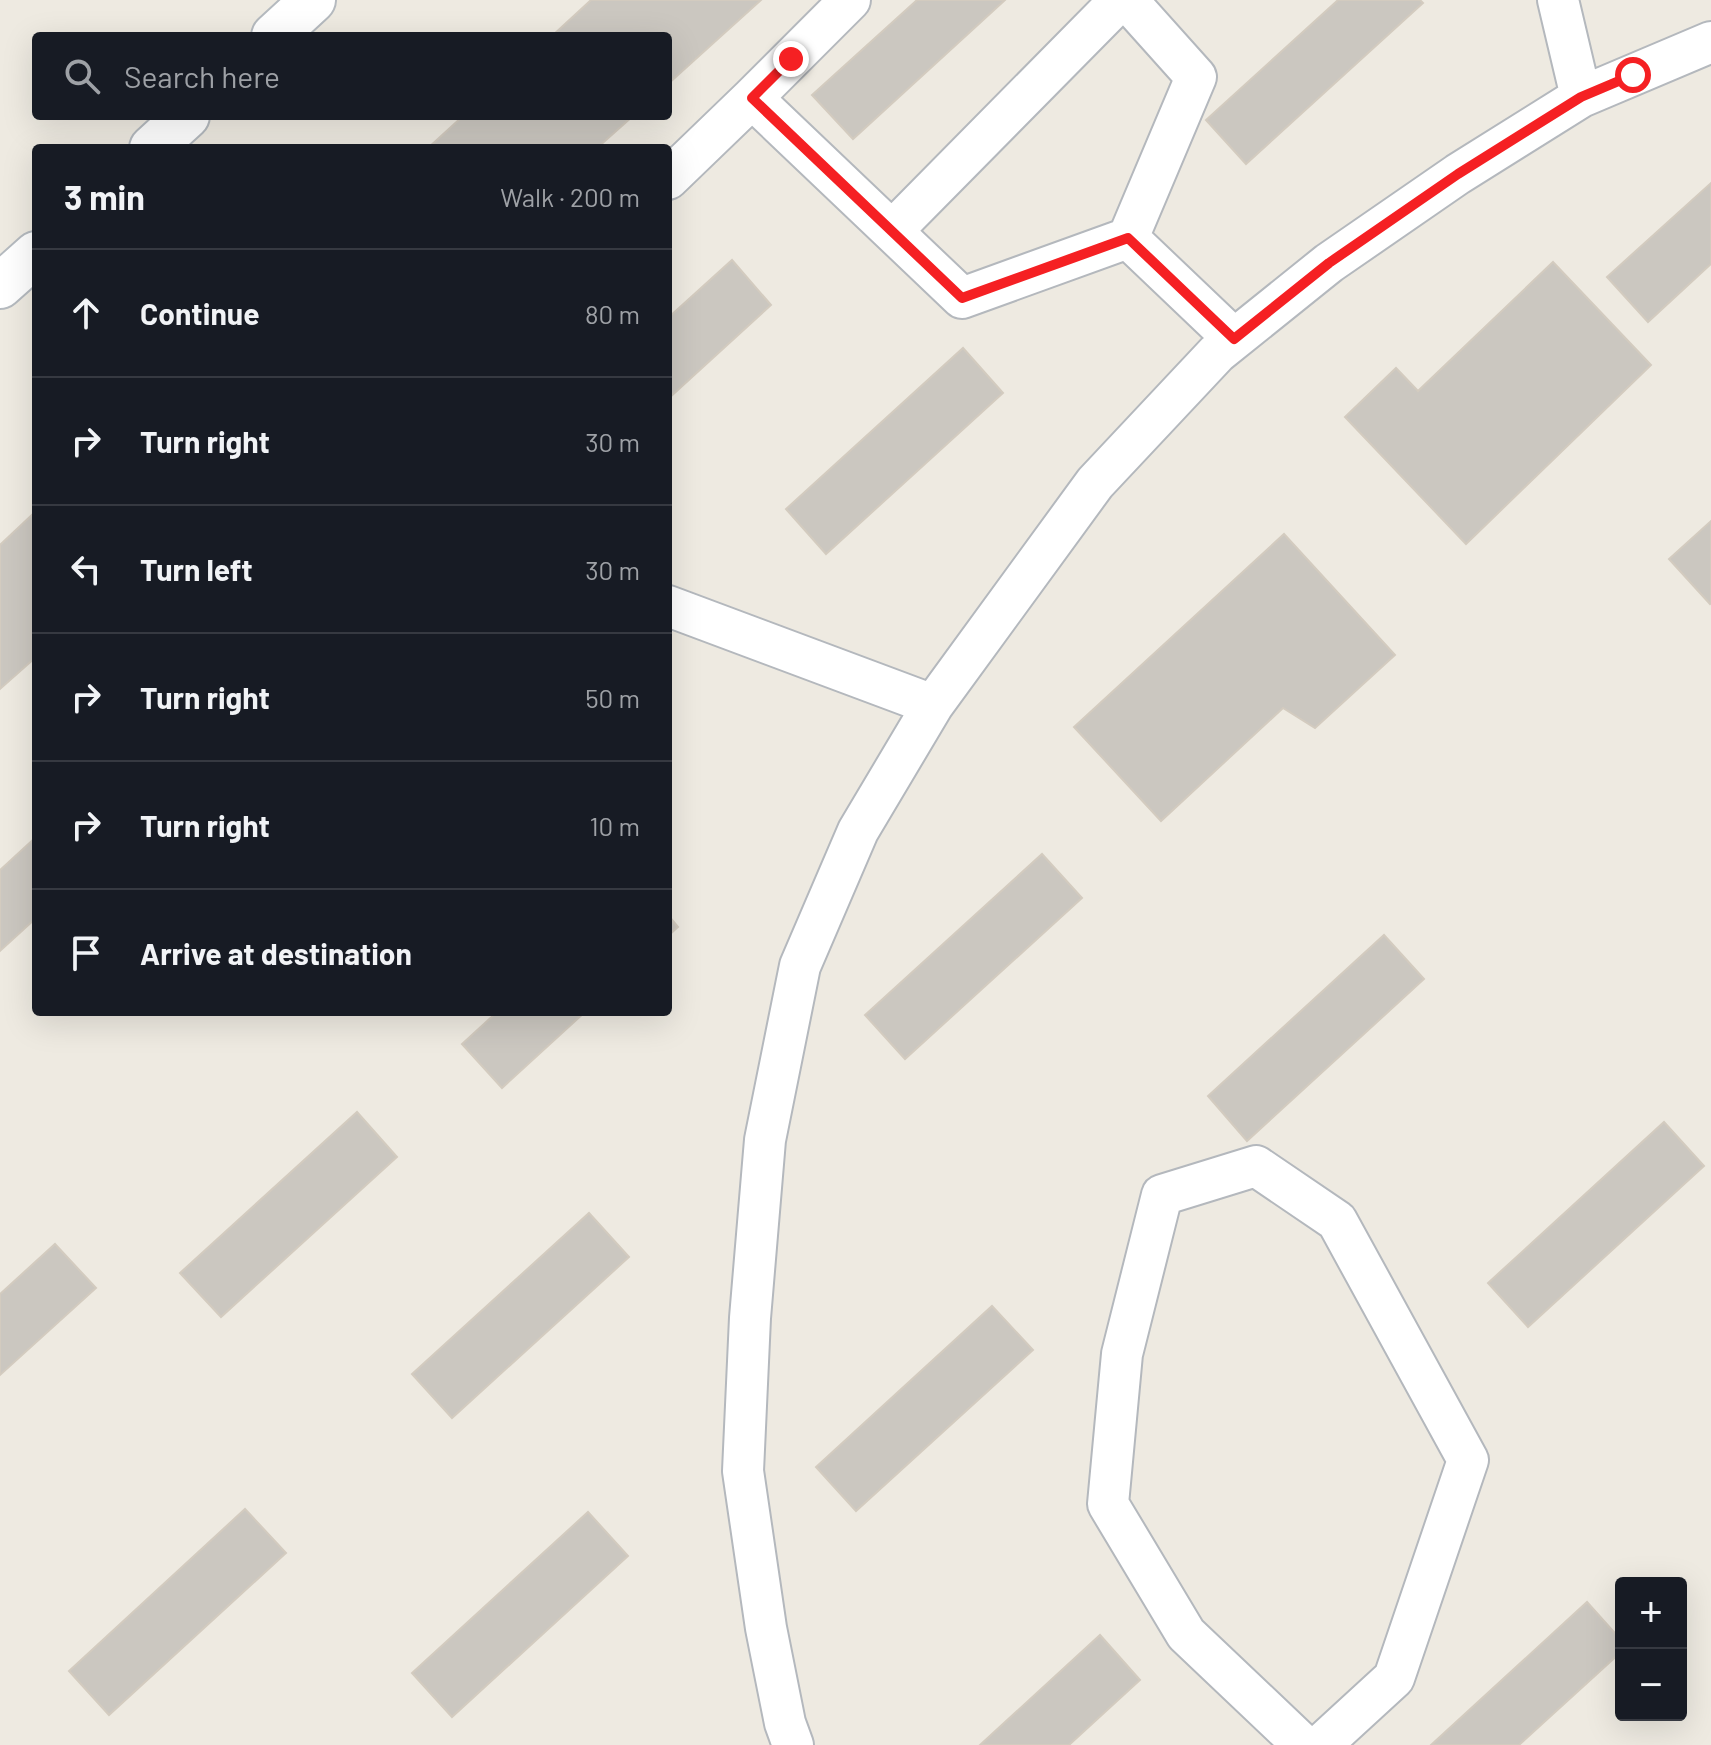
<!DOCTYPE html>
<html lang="en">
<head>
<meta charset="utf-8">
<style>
  :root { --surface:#171b24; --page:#242831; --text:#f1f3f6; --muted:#9ea1a6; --line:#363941 }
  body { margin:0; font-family:Barlow,sans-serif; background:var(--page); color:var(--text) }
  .controls { position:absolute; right:24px; bottom:24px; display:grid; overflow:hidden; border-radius:8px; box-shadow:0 8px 32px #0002 }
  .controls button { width:72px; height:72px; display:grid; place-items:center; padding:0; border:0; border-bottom:2px solid var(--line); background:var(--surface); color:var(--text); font:40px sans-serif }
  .stop { position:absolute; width:24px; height:24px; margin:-18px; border:6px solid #f52023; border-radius:50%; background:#fff }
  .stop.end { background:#f52023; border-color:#fff; box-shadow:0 2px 8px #0008 }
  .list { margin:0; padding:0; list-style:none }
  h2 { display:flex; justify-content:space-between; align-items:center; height:104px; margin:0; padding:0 32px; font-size:34px }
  h2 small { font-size:26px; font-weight:400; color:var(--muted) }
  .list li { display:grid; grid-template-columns:52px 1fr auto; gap:24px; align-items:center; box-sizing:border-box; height:128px; padding:0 32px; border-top:2px solid var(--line) }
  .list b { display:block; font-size:30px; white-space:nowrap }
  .list em { font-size:26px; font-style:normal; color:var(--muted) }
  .icon { flex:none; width:44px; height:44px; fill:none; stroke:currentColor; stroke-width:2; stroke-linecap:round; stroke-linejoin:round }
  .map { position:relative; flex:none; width:1711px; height:1745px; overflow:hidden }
  .search { position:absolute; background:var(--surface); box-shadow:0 8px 32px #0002; left:32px; top:32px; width:640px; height:88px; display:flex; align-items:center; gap:20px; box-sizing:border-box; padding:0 28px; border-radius:8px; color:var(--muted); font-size:30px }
  .panel { position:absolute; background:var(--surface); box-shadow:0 8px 32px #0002; left:32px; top:144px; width:640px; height:872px; border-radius:8px }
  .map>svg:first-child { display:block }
</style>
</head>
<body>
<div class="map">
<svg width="1711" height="1745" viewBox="0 0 1711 1745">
  <rect width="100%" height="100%" fill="#eeeae1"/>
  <path fill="#cbc7c0" stroke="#d3cbbf" stroke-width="2" d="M591 0H761L668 84V36H552Z
    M917 0H1005L853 139 812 95Z
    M1338 0H1420L1423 3 1246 164 1206 120Z
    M463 116H633L597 148H428Z
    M1711 183V264L1648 322 1607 277Z
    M732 260 771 305 668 399V318Z
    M1553 262 1651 365 1466 544 1345 417 1396 368 1418 391Z
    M963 348 1003 393 826 554 786 509Z
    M36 511V657L0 689V545Z
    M1711 521V603L1710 604 1669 559Z
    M1284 534 1395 655 1315 728 1283 708 1161 821 1074 727Z
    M36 837V918L0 951V870Z
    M1042 854 1082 898 905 1059 865 1015Z
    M668 915 678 927 668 936Z
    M1384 935 1424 979 1247 1141 1208 1096Z
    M497 1012H585L502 1088 462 1044Z
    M357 1112 397 1157 221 1317 180 1273Z
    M1664 1122 1704 1166 1528 1327 1488 1283Z
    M589 1213 629 1257 452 1418 412 1374Z
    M55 1244 96 1288 0 1375V1294Z
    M992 1306 1033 1350 856 1511 816 1467Z
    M245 1509 286 1553 109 1715 69 1671Z
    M588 1512 628 1556 452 1717 412 1673Z
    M1587 1602 1621 1640V1652L1519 1745H1431Z
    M1100 1635 1140 1680 1069 1745H980Z"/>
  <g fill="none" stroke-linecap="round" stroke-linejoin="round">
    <g stroke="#b4b8bd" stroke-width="44">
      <path id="minor" d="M850 0 752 98 962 298 1128 238 1196 77 1127 0
        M1558 0 1581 97
        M668 179 752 98
        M892 231 1120 0
        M1128 238 1234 339
        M668 606 933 705
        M793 1745 785 1723 766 1628 743 1471 750 1318 765 1140 800 966 858 831 933 705 1095 483 1217 353 1329 263 1458 174 1581 97 1711 42
        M1303 1745 1186 1634 1108 1504 1122 1354 1162 1195 1256 1166 1337 1221 1468 1460 1394 1678 1321 1745"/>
    </g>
    <g stroke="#b5babf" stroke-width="48">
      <path id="secondary" d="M274 36 313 0
        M152 148 187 116
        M0 286 36 254"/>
    </g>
    <use href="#minor" stroke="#fff" stroke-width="40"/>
    <use href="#secondary" stroke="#fff" stroke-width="44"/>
  </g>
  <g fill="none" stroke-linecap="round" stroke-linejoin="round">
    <path stroke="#f52023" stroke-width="10" d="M791 59 752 98 962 298 1128 238 1234 339 1329 263 1458 174 1581 97 1633 75"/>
  </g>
</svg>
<div class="controls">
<button>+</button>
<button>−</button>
</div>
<div class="stop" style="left:1633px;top:75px"></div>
<div class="stop end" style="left:791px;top:59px"></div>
<div class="search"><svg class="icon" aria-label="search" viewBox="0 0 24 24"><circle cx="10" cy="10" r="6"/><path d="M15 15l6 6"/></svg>Search here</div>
<section class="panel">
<h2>3 min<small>Walk · 200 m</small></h2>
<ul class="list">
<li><svg class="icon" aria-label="ahead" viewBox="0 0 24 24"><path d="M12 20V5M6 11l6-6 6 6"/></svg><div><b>Continue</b></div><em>80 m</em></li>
<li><svg class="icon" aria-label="right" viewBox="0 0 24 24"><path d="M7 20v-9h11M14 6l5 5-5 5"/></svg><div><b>Turn right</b></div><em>30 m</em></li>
<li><svg class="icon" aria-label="left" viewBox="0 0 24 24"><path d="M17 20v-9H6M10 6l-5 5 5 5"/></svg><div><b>Turn left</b></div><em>30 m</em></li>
<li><svg class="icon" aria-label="right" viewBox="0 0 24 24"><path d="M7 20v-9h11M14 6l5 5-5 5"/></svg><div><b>Turn right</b></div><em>50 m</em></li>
<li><svg class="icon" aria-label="right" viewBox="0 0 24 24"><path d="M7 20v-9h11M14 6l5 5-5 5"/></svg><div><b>Turn right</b></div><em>10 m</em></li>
<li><svg class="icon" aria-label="arrive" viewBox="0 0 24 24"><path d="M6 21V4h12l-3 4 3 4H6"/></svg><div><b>Arrive at destination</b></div></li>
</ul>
</section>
</div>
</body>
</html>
